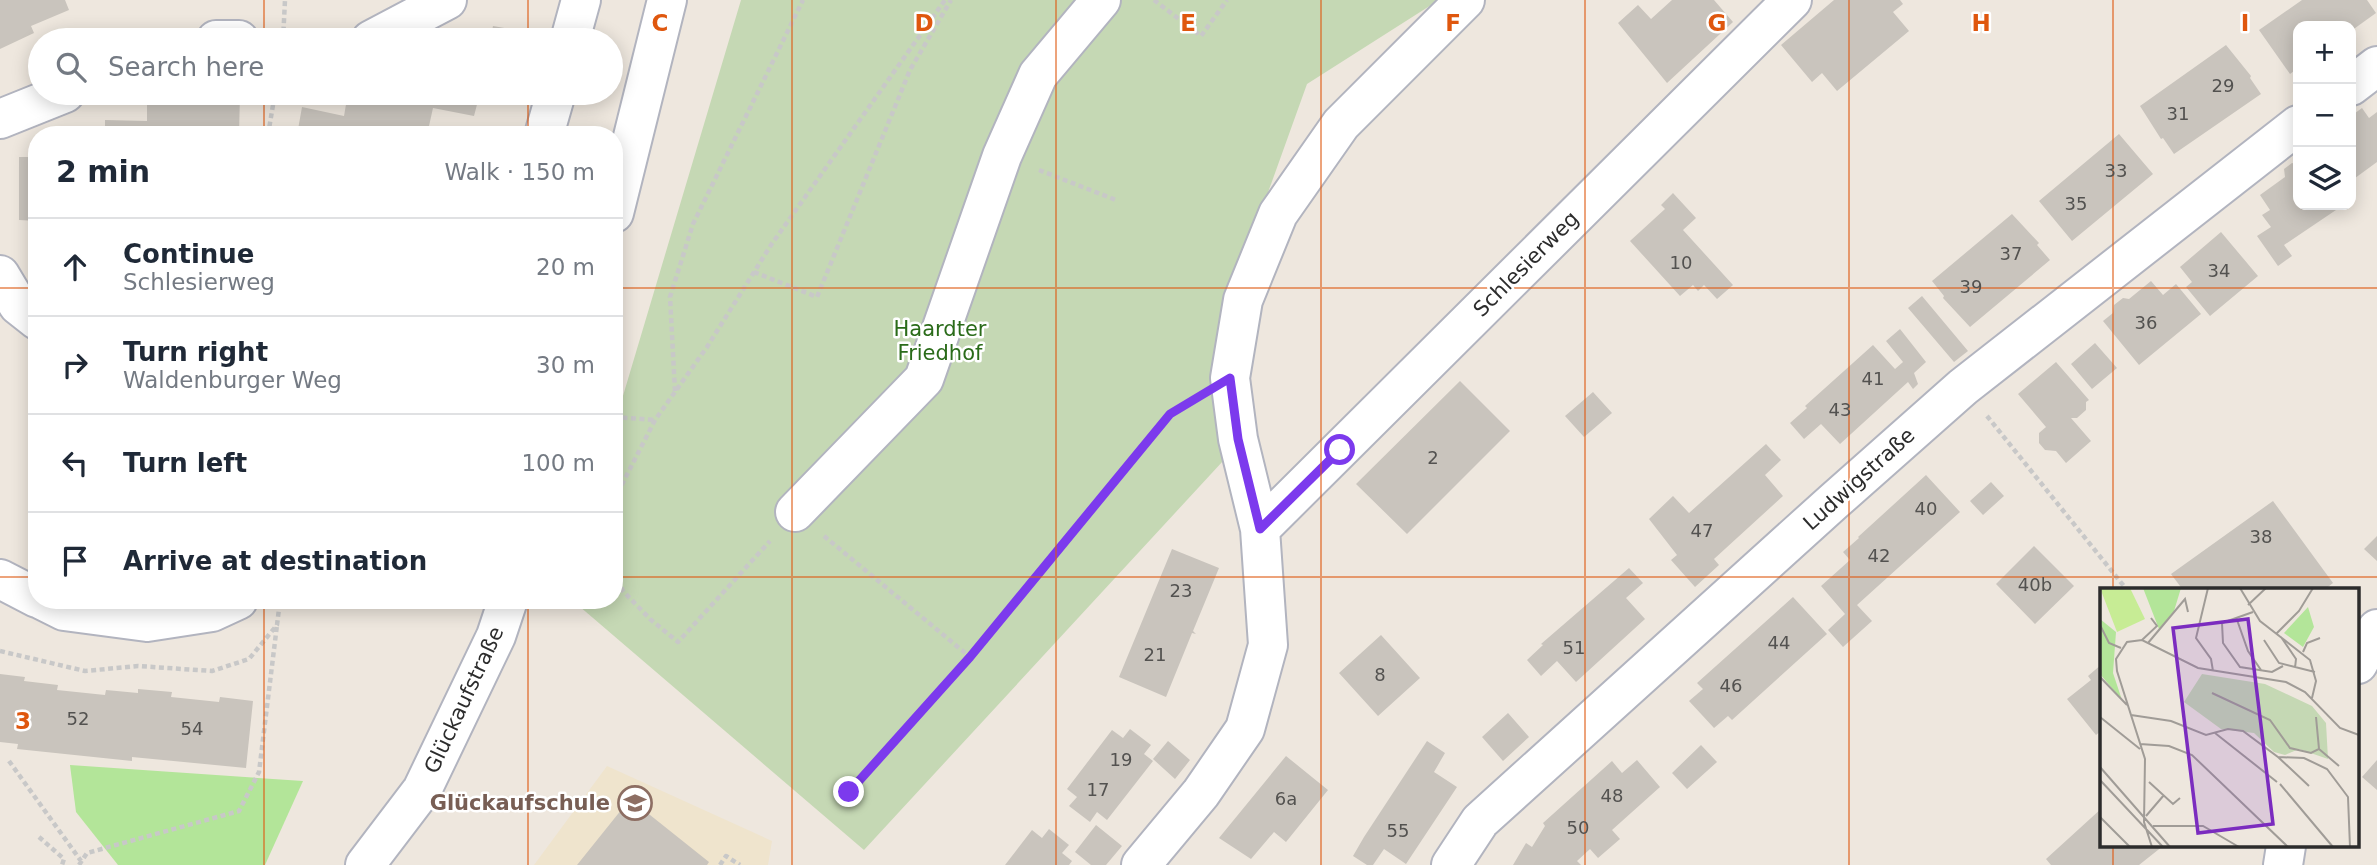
<!DOCTYPE html>
<html lang="en">
<head>
<meta charset="utf-8">
<style>
  :root { --surface:#fff; --page:#f6f6f7; --text:#1f2937; --muted:#747a83; --line:#e0e1e3 }
  body { margin:0; font-family:"DejaVu Sans",sans-serif; background:var(--page); color:var(--text) }
  .controls { position:absolute; right:21px; top:21px; display:grid; overflow:hidden; border-radius:14px; box-shadow:0 4px 18px #0003 }
  .controls button { width:63px; height:63px; display:grid; place-items:center; padding:0; border:0; border-bottom:2px solid var(--line); background:var(--surface); color:var(--text); font:35px sans-serif }
  .stop { position:absolute; width:21px; height:21px; margin:-16px; border:5px solid #7c3aed; border-radius:50%; background:#fff }
  .stop.end { background:#7c3aed; border-color:#fff; box-shadow:0 2px 7px #0008 }
  .list { margin:0; padding:0; list-style:none }
  h2 { display:flex; justify-content:space-between; align-items:center; height:91px; margin:0; padding:0 28px; font-size:30px }
  h2 small { font-size:23px; font-weight:400; color:var(--muted) }
  .list li { display:grid; grid-template-columns:46px 1fr auto; gap:21px; align-items:center; box-sizing:border-box; height:98px; padding:0 28px; border-top:2px solid var(--line) }
  .list b { display:block; font-size:26px; white-space:nowrap }
  .list p { margin:0; font-size:23px; white-space:nowrap; color:var(--muted) }
  .list em { font-size:23px; font-style:normal; color:var(--muted) }
  .icon { flex:none; width:38px; height:38px; fill:none; stroke:currentColor; stroke-width:2; stroke-linecap:round; stroke-linejoin:round }
  .map { position:relative; flex:none; width:2377px; height:865px; overflow:hidden }
  .search { position:absolute; background:var(--surface); box-shadow:0 4px 18px #0003; left:28px; top:28px; width:595px; height:77px; display:flex; align-items:center; gap:18px; box-sizing:border-box; padding:0 24px; border-radius:38px; color:var(--muted); font-size:26px }
  .panel { position:absolute; background:var(--surface); box-shadow:0 4px 18px #0003; left:28px; top:126px; width:595px; height:483px; border-radius:28px }
  .map>svg:first-child { display:block }
</style>
</head>
<body>
<div class="map">
<svg width="2377" height="865" viewBox="0 0 2377 865">
  <rect width="100%" height="100%" fill="#eee7de"/>
  <path fill="#efe4cd" d="M607 766 772 841 768 865H534Z"/>
  <path fill="#b3e599" d="M70 765 303 781 265 865H118L76 812Z"/>
  <path fill="#c5d8b4" d="M741 0H1439L1307 84 1229 301 1223 461 864 850 572 600H614V426Z"/>
  <path fill="#c9c4bd" d="M0 0H65L69 10 31 26 34 33 0 49Z
    M1672 0H1714L1733 22 1667 83 1618 23 1638 5 1651 19Z
    M1834 0H1900L1903 4 1893 12 1909 31 1837 91 1822 73 1812 82 1781 45Z
    M2302 0H2367L2376 13 2351 31V26H2298V68L2290 74 2259 30Z
    M493 26 542 35 541 40H490Z
    M2226 45 2251 76 2250 78 2261 94 2174 154 2163 138 2161 139 2140 106Z
    M191 93H240L239 135H105V120L147 121V103H191Z
    M348 93H379L392 95V93H480L474 116 433 108 427 135 385 129 384 135H297L302 107 344 116Z
    M2362 108 2369 118 2377 112V162L2351 181V116Z
    M2119 134 2153 174 2072 241 2039 201Z
    M19 157H37V221L19 220Z
    M2292 163 2298 165V205H2332L2336 210 2284 245 2292 256 2278 266 2257 236 2271 227 2262 215 2270 210 2260 195 2285 177 2284 169Z
    M1673 193 1696 218 1683 230 1733 285 1717 299 1704 285 1698 291 1693 285 1680 296 1630 241 1665 209 1661 205Z
    M2012 214 2039 243 2037 245 2050 260 1970 327 1943 298 1944 296 1932 281Z
    M2221 232 2258 276 2210 316 2186 287 2192 282 2180 267Z
    M2151 281 2163 295 2176 284 2201 314 2139 365 2103 321 2113 313 2114 305 2123 298 2129 299Z
    M1922 296 1968 351 1954 362 1908 308Z
    M1900 329 1926 362 1914 373 1918 384 1913 389 1908 382 1840 444 1821 424 1804 439 1790 423 1807 408 1805 406 1873 345 1895 369 1903 362 1886 341Z
    M2095 343 2117 368 2092 389 2071 364Z
    M2056 362 2089 400 2086 402V410L2077 418H2071L2091 441 2066 463 2056 451 2045 450 2039 443V433L2046 427 2018 394Z
    M1460 381 1510 431 1407 534 1356 484Z
    M1593 392 1612 413 1584 437 1565 416Z
    M1766 444 1781 460 1765 475 1783 496 1714 559 1719 565 1695 587 1671 560 1677 555 1649 519 1673 496 1689 513Z
    M1926 475 1960 512 1857 605 1872 621 1843 647 1828 630 1845 614 1821 586 1850 560 1843 552 1859 538 1858 537Z
    M1991 482 2004 496 1983 515 1970 501Z
    M2273 501 2333 583 2324 590H2183L2171 574Z
    M2377 536V561L2364 549Z
    M2034 546 2074 586 2035 624 1996 584Z
    M1172 549 1219 568 1193 631 1196 634 1192 633 1166 697 1119 677Z
    M1629 568 1643 583 1626 598 1645 619 1576 682 1557 661 1541 676 1527 660 1543 645 1541 644Z
    M1793 597 1827 634 1732 720 1728 716 1714 728 1689 701 1703 689 1697 683Z
    M1381 635 1420 678 1378 716 1339 673Z
    M2102 664V730L2096 735 2067 699 2091 680 2088 676Z
    M0 674 25 677 24 681 58 685 57 690 105 695 106 690 138 693V689L172 692 171 697 219 702 220 697 253 701 246 768 132 757V761L17 749 18 744 0 742Z
    M1508 713 1529 737 1503 761 1482 737Z
    M1130 729 1151 745 1144 754 1153 761 1107 820 1097 812 1090 822 1069 806 1077 797 1067 789 1112 730 1123 738Z
    M1168 741 1190 760 1175 779 1153 759Z
    M1427 741 1445 753 1434 772 1457 787 1406 864 1384 849 1373 865H1367L1353 856 1364 837Z
    M1701 745 1717 762 1687 789 1672 773Z
    M1286 756 1328 790 1286 842 1274 832 1251 859 1219 838Z
    M1637 760 1660 787 1612 830 1620 839 1598 858 1590 849 1577 861 1581 865H1513L1526 843 1532 847 1545 826 1543 823 1612 761 1622 773Z
    M2377 760V790L2362 777Z
    M630 799 709 862 707 865H577Z
    M2102 808V846H2163L2139 865H2051L2046 859Z
    M1096 825 1122 846 1106 865H1091L1075 852Z
    M1049 829 1069 845 1062 853 1072 861 1069 865H1005L1032 830 1042 838Z"/>
  <g fill="none" stroke-linecap="round" stroke-linejoin="round">
    <g stroke="#b2b4bf" stroke-width="42">
      <path id="minor" d="M216 40H239
        M371 40 447 0
        M570 40 581 0
        M2351 86 2377 66
        M0 119 65 93
        M544 135 556 93
        M614 213 667 0
        M0 275 18 305 37 320
        M795 512 924 379 1002 156 1038 75 1101 0
        M1260 529 1792 0
        M0 579 37 598
        M42 600 64 611 147 622 212 612 238 600
        M2358 664 2377 629
        M365 865 422 790 496 636 508 600
        M1141 865 1201 793 1245 729 1268 645 1260 529 1238 439 1230 378 1243 300 1278 214 1341 124 1465 0
        M1451 865 1480 821 1833 502 1963 387 2298 125
        M2283 865 2286 846"/>
    </g>
    <path stroke="#c8c8c8" stroke-width="4.5" stroke-dasharray="5 3.5" stroke-linecap="butt" d="M1154 0 1201 36 1227 0
      M283 40 285 0
      M268 135 275 93
      M1039 170 1116 200
      M754 272 817 297 910 70 951 0
      M675 391 670 297 693 224 803 0
      M1987 416 2127 590
      M614 417 655 420
      M614 500 655 420 707 347 771 245 945 0
      M824 536 970 657
      M614 572 623 591 650 619 678 642 770 541
      M0 651 85 671 138 666 212 671 249 659 277 625 279 609
      M9 761 81 861
      M849 792 970 657 1170 414 1194 400
      M39 837 64 859 62 865
      M79 865 87 853 239 811 259 772 277 625
      M720 865 726 856 740 865"/>
    <use href="#minor" stroke="#fff" stroke-width="38"/>
  </g>
  <g fill="none" stroke-linecap="round" stroke-linejoin="round">
    <path stroke="#7c3aed" stroke-width="9" d="M849 792 970 657 1170 414 1230 378 1238 439 1260 529 1340 450"/>
  </g>
  <path fill="none" stroke="#df570e" stroke-width="2" stroke-opacity="0.55" d="M264 0V40M528 0V40M792 0V865M1056 0V865M1321 0V865M1585 0V865M1849 0V865M2113 0V590M264 93V135M528 93V135M0 288H37M614 288H2377M0 577H37M614 577H2377M264 600V865M528 600V865M2113 846V865"/>
  <defs>
    <g id="school-ring" transform="scale(1.75)"><circle r="9.5" fill="#fff" stroke="#8d6e63" stroke-width="1.5"/><path d="M0-5L7-2L0 1L-7-2ZM-4 1L0 2.5L4 1V4Q0 6-4 4Z" fill="#8d6e63"/></g>
  </defs>
  <g fill-rule="evenodd">
    <use href="#school-ring" x="635" y="803"/>
  </g>
  <g text-anchor="middle" stroke-width="5" stroke-linejoin="round" paint-order="stroke">
    <g font-size="18" fill="#535250">
      <text x="2223" y="92">29</text>
      <text x="2178" y="120">31</text>
      <text x="2116" y="177">33</text>
      <text x="2076" y="210">35</text>
      <text x="2011" y="260">37</text>
      <text x="1681" y="269">10</text>
      <text x="2219" y="277">34</text>
      <text x="1971" y="293">39</text>
      <text x="2146" y="329">36</text>
      <text x="1873" y="385">41</text>
      <text x="1840" y="416">43</text>
      <text x="1433" y="464">2</text>
      <text x="1926" y="515">40</text>
      <text x="1702" y="537">47</text>
      <text x="2261" y="543">38</text>
      <text x="1879" y="562">42</text>
      <text x="2035" y="591">40b</text>
      <text x="1181" y="597">23</text>
      <text x="1779" y="649">44</text>
      <text x="1574" y="654">51</text>
      <text x="1155" y="661">21</text>
      <text x="1380" y="681">8</text>
      <text x="1731" y="692">46</text>
      <text x="78" y="725">52</text>
      <text x="192" y="735">54</text>
      <text x="1121" y="766">19</text>
      <text x="1098" y="796">17</text>
      <text x="1612" y="802">48</text>
      <text x="1286" y="805">6a</text>
      <text x="1578" y="834">50</text>
      <text x="1398" y="837">55</text>
    </g>
    <g font-size="21" fill="#2c2c2c" stroke="#fff">
      <text transform="translate(1526 264) rotate(-45)" y="7">Schlesierweg</text>
      <text transform="translate(1859 479) rotate(-42)" y="7">Ludwigstraße</text>
      <text transform="translate(464 700) rotate(-65)" y="7">Glückaufstraße</text>
    </g>
    <g font-size="21" fill="#2a6b19" stroke="#fff">
      <text x="940" y="336">Haardter<tspan x="940" dy="24">Friedhof</tspan></text>
    </g>
    <g font-size="21" font-weight="bold" fill="#785e54" stroke="#fff" text-anchor="end">
      <text x="610" y="810">Glückaufschule</text>
    </g>
  </g>
  <g transform="translate(2100 588)">
    <rect width="259" height="259" fill="#eee7de"/>
    <path d="M43 0H81L74 23 59 41ZM208 19 214 39 203 59 184 45ZM0 31 16 44 13 85 22 112 0 86Z" fill="#b3e599"/>
    <path d="M102 86 165 96 212 118 226 135 228 171 199 161 185 167 174 164 154 145 121 141 84 114Z" fill="#c5d8b4"/>
    <path d="M0 0H30L45 31 17 44Z" fill="#c7ec95"/>
    <path fill="none" stroke="#a09c97" stroke-width="2" d="M108 0 96 50 111 71 113 83M140 0 160 33 210 72 216 93 212 110M148 17 166 0M153 24 122 35 123 55 140 79 172 84 183 78M136 29 148 63 161 82M0 37 9 55 21 60M176 46 199 23 213 0M181 49 196 71 195 80M42 52 57 38 51 30M164 52 179 75 215 84M48 55 85 11 88 24M203 64 207 55 220 50M0 89 27 117M112 105 170 132 190 160 211 165 219 161 216 129M31 127 71 133 106 147 128 141 143 143 178 169 204 170 227 181 248 209 250 259M0 129 40 161M115 145 177 194M40 156 69 158 92 167 188 259M219 161 239 178M178 169 209 198M0 179 70 259M0 192 63 259M49 194 73 216 80 210M180 196 233 259M46 228 64 207M0 229 30 259M53 238H103L139 259M52 259 44 234 45 171 17 83 16 71 27 54 42 52 98 80 186 94 205 104 240 140 259 147"/>
    <path fill="#7b2cbf" fill-opacity="0.15" stroke="#7b2cbf" stroke-width="3.5" d="M148 31 173 236 98 245 73 40Z"/>
    <rect width="259" height="259" fill="none" stroke="#2c2c2c" stroke-width="3.5"/>
  </g>
  <g font-size="23" text-anchor="middle" font-weight="bold" fill="#df570e" stroke="#fff" stroke-width="5" stroke-linejoin="round" paint-order="stroke">
    <text x="660" y="31">C</text>
    <text x="924" y="31">D</text>
    <text x="1188" y="31">E</text>
    <text x="1453" y="31">F</text>
    <text x="1717" y="31">G</text>
    <text x="1981" y="31">H</text>
    <text x="2245" y="31">I</text>
    <text x="23" y="729">3</text>
  </g>
</svg>
<div class="controls">
<button>+</button>
<button>−</button>
<button><svg class="icon" aria-label="layers" viewBox="0 0 24 24"><path d="M12 4l9 5-9 5-9-5zM3 14l9 5 9-5"/></svg></button>
</div>
<div class="stop" style="left:1340px;top:450px"></div>
<div class="stop end" style="left:849px;top:792px"></div>
<div class="search"><svg class="icon" aria-label="search" viewBox="0 0 24 24"><circle cx="10" cy="10" r="6"/><path d="M15 15l6 6"/></svg>Search here</div>
<section class="panel">
<h2>2 min<small>Walk · 150 m</small></h2>
<ul class="list">
<li><svg class="icon" aria-label="ahead" viewBox="0 0 24 24"><path d="M12 20V5M6 11l6-6 6 6"/></svg><div><b>Continue</b><p>Schlesierweg</p></div><em>20 m</em></li>
<li><svg class="icon" aria-label="right" viewBox="0 0 24 24"><path d="M7 20v-9h11M14 6l5 5-5 5"/></svg><div><b>Turn right</b><p>Waldenburger Weg</p></div><em>30 m</em></li>
<li><svg class="icon" aria-label="left" viewBox="0 0 24 24"><path d="M17 20v-9H6M10 6l-5 5 5 5"/></svg><div><b>Turn left</b></div><em>100 m</em></li>
<li><svg class="icon" aria-label="arrive" viewBox="0 0 24 24"><path d="M6 21V4h12l-3 4 3 4H6"/></svg><div><b>Arrive at destination</b></div></li>
</ul>
</section>
</div>
</body>
</html>
